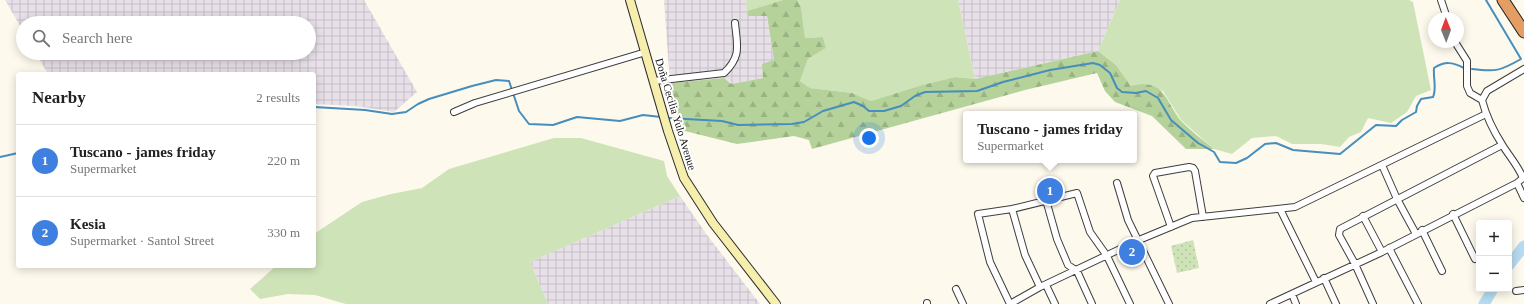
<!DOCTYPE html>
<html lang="en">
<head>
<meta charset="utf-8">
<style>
  :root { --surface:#fff; --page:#f2f2f2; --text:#222; --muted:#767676; --line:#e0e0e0; --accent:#2563eb }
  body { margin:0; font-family:Georgia,serif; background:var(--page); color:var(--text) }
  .controls { position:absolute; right:12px; bottom:12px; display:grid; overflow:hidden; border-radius:4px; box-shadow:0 2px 10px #0003 }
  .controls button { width:36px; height:36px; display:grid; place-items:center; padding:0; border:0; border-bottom:1px solid var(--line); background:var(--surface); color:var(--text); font:20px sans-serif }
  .compass { position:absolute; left:1428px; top:12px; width:36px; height:36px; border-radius:50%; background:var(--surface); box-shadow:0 2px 10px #0003; rotate:359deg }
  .you { position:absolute; left:869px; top:138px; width:14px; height:14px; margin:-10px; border:3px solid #fff; border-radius:50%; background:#1a73e8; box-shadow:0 0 0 6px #1a73e833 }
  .badge { display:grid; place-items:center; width:26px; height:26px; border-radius:50%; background:var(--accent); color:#fff; font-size:13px; font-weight:700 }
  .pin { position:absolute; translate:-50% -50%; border:2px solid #fff; box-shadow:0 1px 4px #0006 }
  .popup { position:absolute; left:963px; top:111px; width:174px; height:52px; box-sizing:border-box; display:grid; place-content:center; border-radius:4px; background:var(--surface); filter:drop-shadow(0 1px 3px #0005); font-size:13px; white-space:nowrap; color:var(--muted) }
  .popup b { font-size:15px; color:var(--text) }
  .popup::after { content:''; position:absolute; left:50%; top:100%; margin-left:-8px; border:8px solid transparent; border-top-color:var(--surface) }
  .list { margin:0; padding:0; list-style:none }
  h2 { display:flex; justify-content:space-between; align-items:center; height:52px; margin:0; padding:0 16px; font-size:17px }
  h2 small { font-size:13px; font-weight:400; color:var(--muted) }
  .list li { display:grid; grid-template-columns:26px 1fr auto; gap:12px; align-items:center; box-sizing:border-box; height:72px; padding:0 16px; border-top:1px solid var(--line) }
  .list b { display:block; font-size:15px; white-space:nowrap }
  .list p { margin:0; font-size:13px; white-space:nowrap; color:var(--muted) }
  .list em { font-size:13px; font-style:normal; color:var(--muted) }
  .icon { flex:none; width:22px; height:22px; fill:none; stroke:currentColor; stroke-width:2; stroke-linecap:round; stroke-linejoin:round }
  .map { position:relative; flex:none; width:1524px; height:304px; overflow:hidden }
  .search { position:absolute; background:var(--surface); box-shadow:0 2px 10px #0003; left:16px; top:16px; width:300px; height:44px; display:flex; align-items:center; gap:10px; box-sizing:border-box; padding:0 14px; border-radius:22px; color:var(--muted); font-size:15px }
  .panel { position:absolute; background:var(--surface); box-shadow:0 2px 10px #0003; left:16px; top:72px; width:300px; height:196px; border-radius:4px }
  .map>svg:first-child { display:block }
</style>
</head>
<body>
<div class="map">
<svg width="1524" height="304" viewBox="0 0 1524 304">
  <defs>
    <pattern id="industrial-grid" width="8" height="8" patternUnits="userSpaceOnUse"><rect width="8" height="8" fill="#e8e0e9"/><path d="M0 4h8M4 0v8" fill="none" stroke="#c6bfc6"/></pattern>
    <pattern id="forest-firs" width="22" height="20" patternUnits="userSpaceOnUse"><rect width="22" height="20" fill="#b4d29a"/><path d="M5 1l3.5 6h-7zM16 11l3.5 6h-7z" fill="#99b383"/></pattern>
    <pattern id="park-dots" width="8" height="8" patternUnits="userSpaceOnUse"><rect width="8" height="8" fill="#cfe3b9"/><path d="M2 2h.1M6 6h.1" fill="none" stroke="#b0c19e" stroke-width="1.8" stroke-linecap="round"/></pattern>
  </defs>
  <rect width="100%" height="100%" fill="#fdf9ec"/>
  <path fill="url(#industrial-grid)" d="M5 0H364L417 92 394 112 355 106 314 104V74H48L36 53H309V23H23V31Z
    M664 0H746L748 16H767L774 60 763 78 731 84 724 78 670 83Z
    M958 0H1120L1098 51 975 79Z
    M680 196 707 235 760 304H548L530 262Z"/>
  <path fill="#cfe3b9" d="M746 0H783L747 11Z
    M797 0H958L975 79 955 77 922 85 871 101 852 93 810 88 800 81 808 59 826 48 823 37 805 38 801 7Z
    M1120 0H1409L1413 2 1431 90 1416 96 1407 112 1391 123 1368 118 1361 132 1349 137 1340 147 1321 144H1292L1276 136 1252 138 1232 154 1214 149 1181 120 1163 91 1131 86 1116 65 1098 51Z
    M554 138H581L664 161 667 176 680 196 530 262 548 304H346L315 295 288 294 260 299 250 289 276 266H314V234L362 202 391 194 422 188 449 169Z"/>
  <path fill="url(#forest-firs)" d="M783 0H797L801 7 805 38 823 37 826 48 808 59 800 81 810 88 852 93 871 101 922 85 955 77 975 79 1098 51 1116 65 1131 86C1165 78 1165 101 1181 121 1191 131 1203 140 1214 149H1186L1152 116 1115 102 1105 91 1097 73 1025 90 812 149 809 140 794 136 737 144 681 130 670 83 724 78 731 84 763 78 762 64 774 60 767 16H748L747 11Z"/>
  <path fill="url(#park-dots)" d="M1193 240 1199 268 1177 273 1171 246Z"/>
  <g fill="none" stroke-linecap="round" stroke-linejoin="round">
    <path stroke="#458ebe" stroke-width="2" d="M1472 69C1496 72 1500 71 1521 59L1486 0
      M314 107 365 110 392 114 406 112 418 104 429 99 472 86 496 80 509 81 519 111 529 124 553 125 577 117 620 121 643 115 661 117
      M668 118 722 121 738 125 792 124 804 122 823 111 854 102 863 106 869 111H884L901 106 915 96 925 92 977 91 1003 82 1050 70 1093 63 1100 65 1110 73 1117 88 1122 92 1136 93 1146 91 1158 98 1171 120 1198 143 1214 152 1220 162 1236 163 1247 158 1265 144 1276 143 1293 150 1340 154 1376 125 1396 126 1402 120 1416 112 1417 106 1421 99 1433 97C1437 88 1433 78 1434 68 1445 61 1452 62 1464 68
      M0 157 18 153"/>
    <path stroke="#b6daef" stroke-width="11" d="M1509 265 1524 246
      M1484 304 1493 289"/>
    <g stroke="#3e3e3e" stroke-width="8">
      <path id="minor" d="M1441 0 1447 18
        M1455 42 1467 61V86L1470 93 1482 100
        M654 81 724 73C742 56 737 45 735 23
        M454 112 475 103 646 52
        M1382 165 1397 199 1416 234
        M1117 183 1128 220 1169 304
        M1517 183 1524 198
        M1046 200 1057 239 1068 265 1077 271 1092 304
        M1012 209 1077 193 1090 232 1107 256 1130 304
        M1280 209 1316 282
        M1453 214 1475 259
        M1363 216 1382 252
        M1171 227 1153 176 1155 173 1189 167 1193 168 1195 171 1203 217
        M1422 230 1442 271
        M1389 248 1418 304
        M1324 278 1336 304
        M1046 285 1055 304
        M956 289 963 304
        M1516 291 1524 290
        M1292 294 1296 304
        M927 303V304
        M1010 304 1040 287 1139 240 1192 218 1295 207 1486 114
        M1010 304 990 262 978 214 1012 209 1025 255 1040 287
        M1270 304 1382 252 1517 183 1523 178C1518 166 1510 157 1503 146 1494 132 1486 116 1482 100L1487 91 1524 69
        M1373 304 1355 264 1339 235 1340 229 1502 145"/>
    </g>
    <g stroke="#2d2d2d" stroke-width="10">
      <path id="secondary" d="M630 0 668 131 684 178 713 223 776 304"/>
    </g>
    <g stroke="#1c1c1c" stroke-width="13">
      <path id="motorway" d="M1503 0 1524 32"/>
    </g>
    <use href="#minor" stroke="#fff" stroke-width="6"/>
    <use href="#secondary" stroke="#f6eead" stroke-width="8"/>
    <use href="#motorway" stroke="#e49d62" stroke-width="11"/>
  </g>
  <g text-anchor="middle" stroke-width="4" stroke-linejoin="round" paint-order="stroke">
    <g font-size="11" fill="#0b0b0b" stroke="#fff">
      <text transform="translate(676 114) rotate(73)" y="4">Doña Cecilia Yulo Avenue</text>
    </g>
  </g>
</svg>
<div class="controls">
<button>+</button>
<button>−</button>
</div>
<svg class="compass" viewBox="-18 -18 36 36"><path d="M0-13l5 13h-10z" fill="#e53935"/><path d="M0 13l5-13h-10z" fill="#767676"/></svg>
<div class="you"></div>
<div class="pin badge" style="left:1050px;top:191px;background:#3f7fe0">1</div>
<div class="popup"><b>Tuscano - james friday</b>Supermarket</div>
<div class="pin badge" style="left:1132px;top:252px;background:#3f7fe0">2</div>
<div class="search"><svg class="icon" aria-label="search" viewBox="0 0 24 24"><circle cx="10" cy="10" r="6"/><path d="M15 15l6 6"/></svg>Search here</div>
<section class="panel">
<h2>Nearby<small>2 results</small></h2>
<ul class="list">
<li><span class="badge" style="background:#3f7fe0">1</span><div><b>Tuscano - james friday</b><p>Supermarket</p></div><em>220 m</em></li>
<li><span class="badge" style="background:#3f7fe0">2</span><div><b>Kesia</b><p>Supermarket · Santol Street</p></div><em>330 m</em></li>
</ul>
</section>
</div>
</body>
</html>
